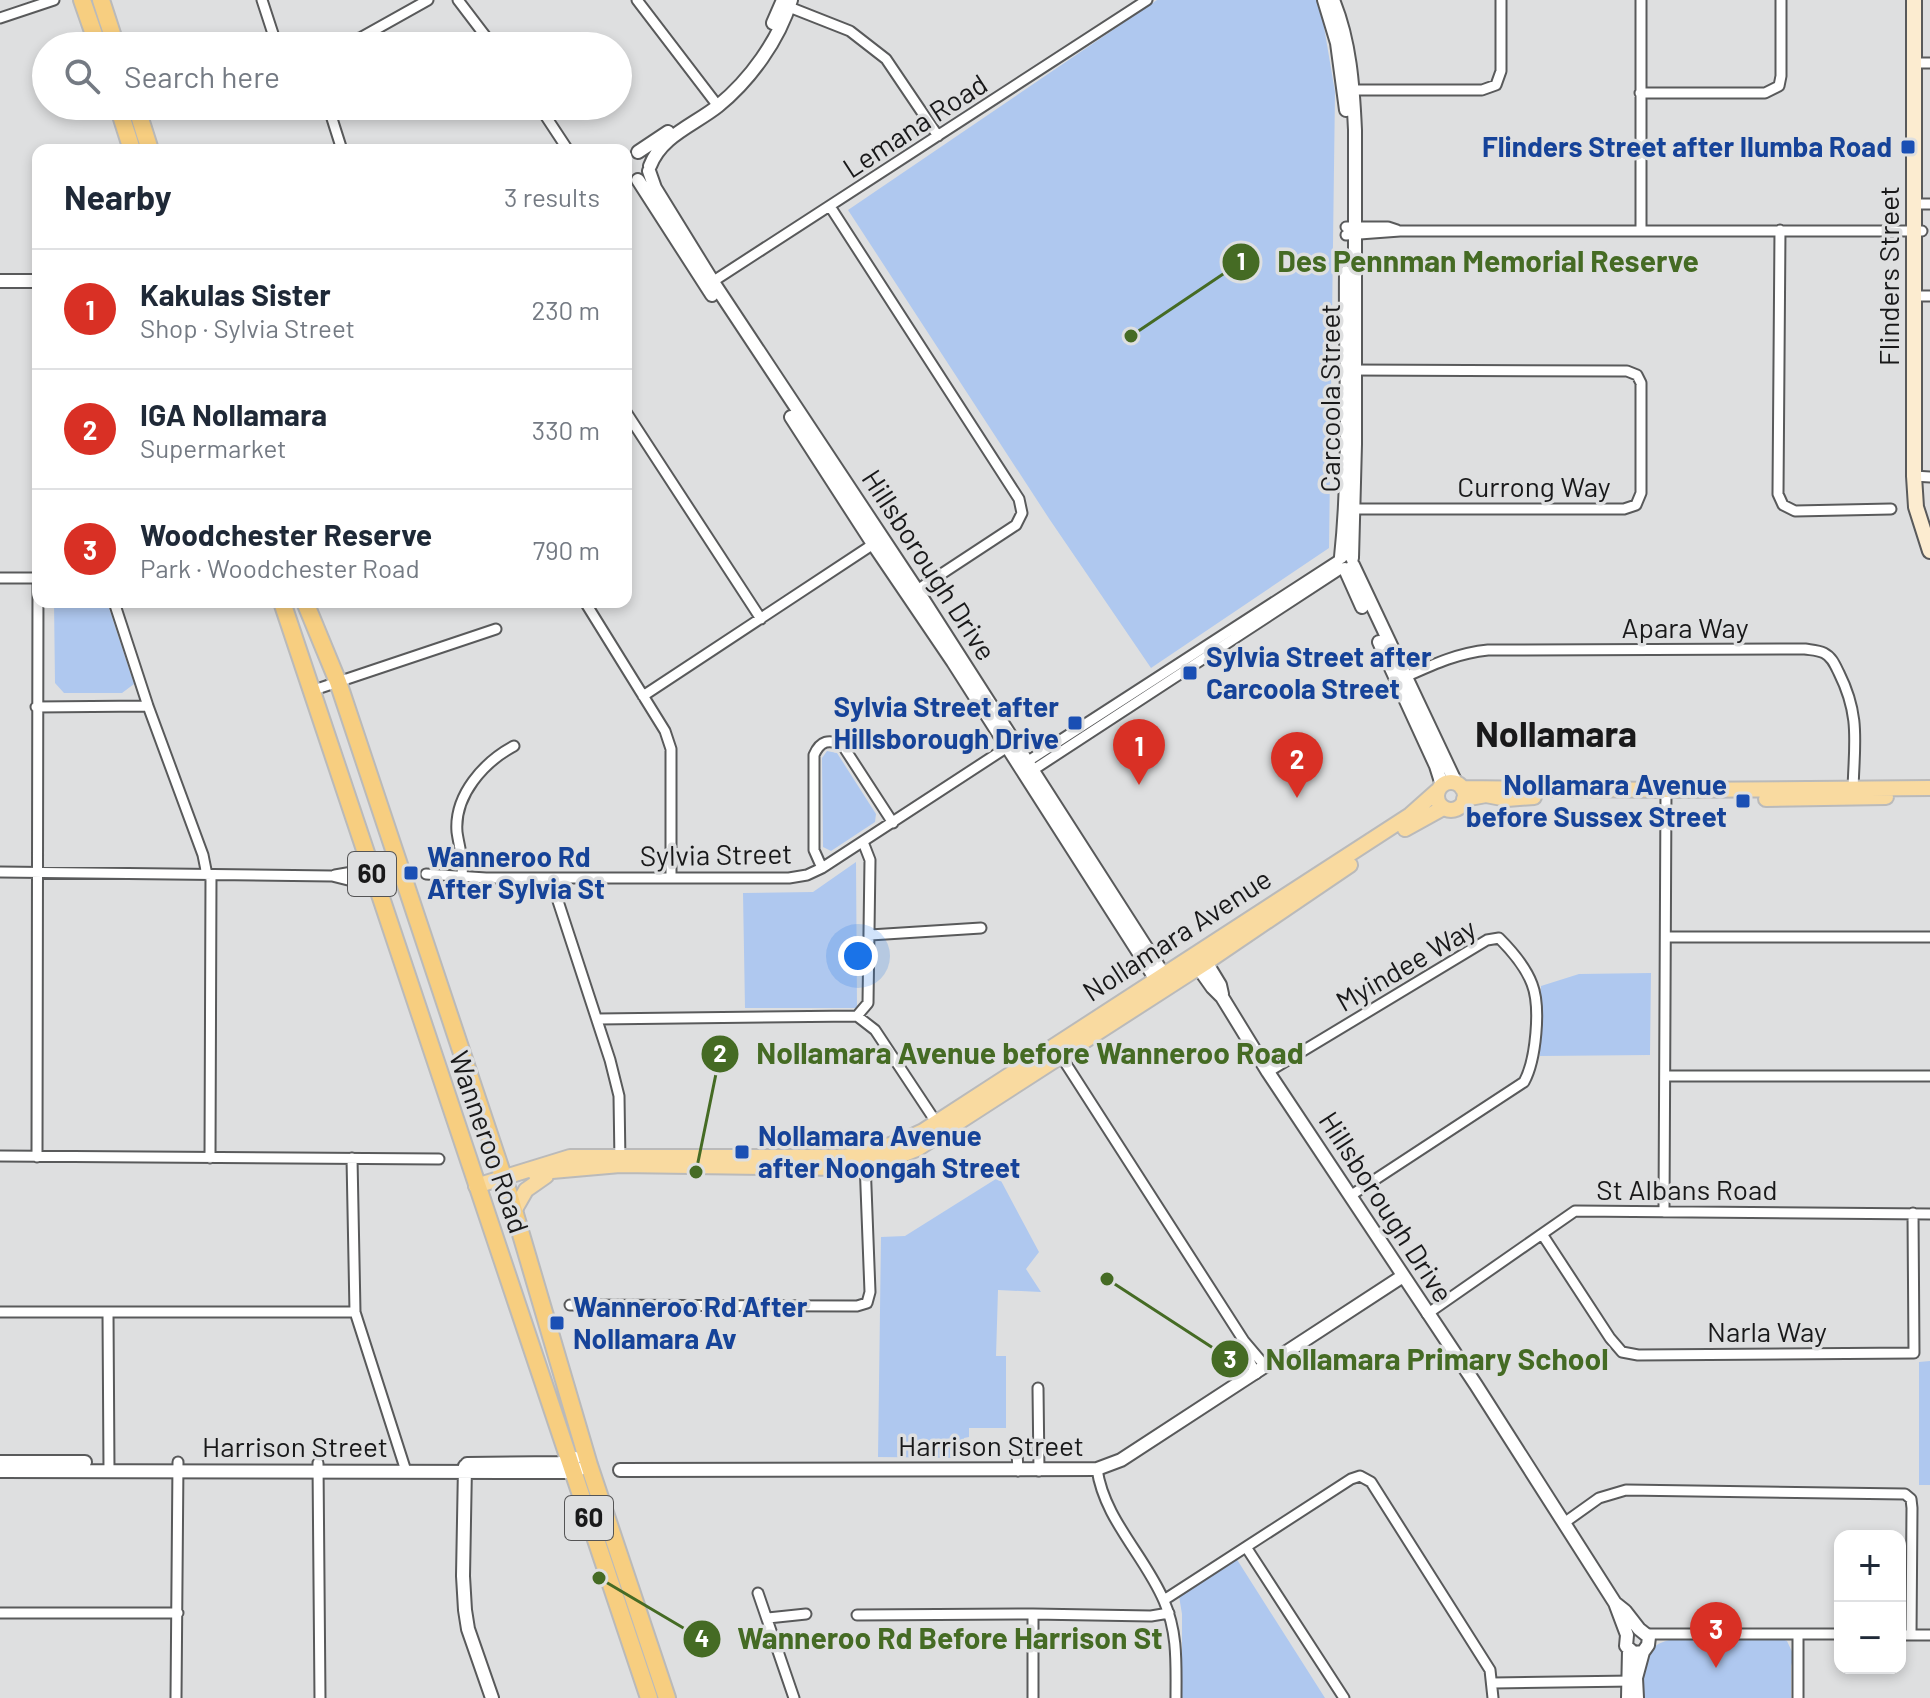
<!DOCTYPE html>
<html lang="en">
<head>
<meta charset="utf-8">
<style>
  :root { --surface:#fff; --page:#f6f6f7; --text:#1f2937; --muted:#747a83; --line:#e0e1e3; --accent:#d93025 }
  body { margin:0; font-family:Barlow,sans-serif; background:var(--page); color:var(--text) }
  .controls { position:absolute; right:24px; bottom:24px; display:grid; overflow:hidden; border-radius:16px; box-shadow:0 4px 12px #0003 }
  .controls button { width:72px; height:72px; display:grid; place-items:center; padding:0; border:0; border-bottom:2px solid var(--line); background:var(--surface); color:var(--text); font:40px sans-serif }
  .you { position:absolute; left:858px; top:956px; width:28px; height:28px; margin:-20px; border:6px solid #fff; border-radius:50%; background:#1a73e8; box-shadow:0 0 0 12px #1a73e833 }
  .badge { display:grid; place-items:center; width:52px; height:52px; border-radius:50%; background:var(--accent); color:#fff; font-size:26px; font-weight:700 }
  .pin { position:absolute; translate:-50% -66px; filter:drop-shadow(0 2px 4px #0008) }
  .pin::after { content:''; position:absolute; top:42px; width:28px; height:24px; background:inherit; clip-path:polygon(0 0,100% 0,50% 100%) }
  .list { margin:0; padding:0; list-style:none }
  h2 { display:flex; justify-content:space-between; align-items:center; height:104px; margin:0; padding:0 32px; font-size:34px }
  h2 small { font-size:26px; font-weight:400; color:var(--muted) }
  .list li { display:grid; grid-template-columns:52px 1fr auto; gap:24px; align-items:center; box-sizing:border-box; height:120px; padding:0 32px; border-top:2px solid var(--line) }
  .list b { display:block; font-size:30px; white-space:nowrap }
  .list p { margin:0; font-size:26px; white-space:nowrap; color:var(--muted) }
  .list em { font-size:26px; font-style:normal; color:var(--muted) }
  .icon { flex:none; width:44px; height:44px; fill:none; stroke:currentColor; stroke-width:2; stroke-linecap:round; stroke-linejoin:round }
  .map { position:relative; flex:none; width:1930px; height:1698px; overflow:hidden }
  .search { position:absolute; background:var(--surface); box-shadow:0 4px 12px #0003; left:32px; top:32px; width:600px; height:88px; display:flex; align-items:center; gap:20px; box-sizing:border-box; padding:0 28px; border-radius:44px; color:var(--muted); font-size:30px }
  .panel { position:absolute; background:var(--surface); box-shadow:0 4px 12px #0003; left:32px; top:144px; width:600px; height:464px; border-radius:16px }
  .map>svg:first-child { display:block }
</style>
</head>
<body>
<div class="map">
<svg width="1930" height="1698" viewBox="0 0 1930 1698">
  <rect width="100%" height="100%" fill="#dedfe0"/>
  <path fill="#afc8ef" d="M1157 0H1316L1321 9 1335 92 1329 548 1151 668 1050 520 848 210Z
    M54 602H107L134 684 122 693H64L55 683Z
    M827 751 837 753 876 814 875 822 831 851 823 847 822 758Z
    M856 862 857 1008H745L743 893 813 892Z
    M1651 973 1650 1055 1540 1056 1541 986 1579 974Z
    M999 1177 1039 1252 1026 1269 1041 1292 998 1290 996 1356H1006V1428H969V1437L964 1438V1444L968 1445V1458L878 1457 881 1237 905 1236Z
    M1930 1361V1485H1919V1362Z
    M1236 1558 1325 1698H1182V1614L1179 1596Z
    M1684 1637 1782 1639 1787 1641 1794 1656 1791 1666V1698H1640C1640 1659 1642 1643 1684 1637Z"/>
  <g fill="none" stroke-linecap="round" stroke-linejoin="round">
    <g stroke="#595a5b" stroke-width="13">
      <path id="minor" d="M262 0 277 46
        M458 0 493 46
        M637 0 718 106
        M1641 0V230
        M784 5 850 31 886 59 938 136
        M0 18 54 0
        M338 46 362 37 428 0
        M1914 63H1930
        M1346 90H1482L1496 85 1501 71V0
        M1640 93H1765L1779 86 1781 76V0
        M328 106 342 150
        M539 106 568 150
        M161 108 166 106
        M1915 204H1930
        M831 208 1019 499 1022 513 1016 525 914 592
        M1346 227H1388L1397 230
        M1780 230 1778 494 1783 505 1795 511 1891 509
        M1346 235 1400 231H1922
        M709 284 1147 0
        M1913 296H1930
        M626 412 761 619
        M1914 476 1930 477
        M1347 509H1624L1636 505 1641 493V383L1637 375 1627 371 1349 370
        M0 578H38
        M114 602 148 706 203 855 207 875
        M585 602 665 731 671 749V878
        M1403 678C1432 665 1457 653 1488 650L1805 649C1811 650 1818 650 1824 653 1832 657 1835 665 1839 673 1861 717 1854 744 1853 791
        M311 691 496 629
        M643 696 878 541
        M36 707 148 706
        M1022 765 1339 560
        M1030 772 1342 568
        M863 842 870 860 868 1003 857 1016 875 1030 938 1125
        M822 868 814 850V755C820 741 829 738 843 746L893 823
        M0 872 332 876 348 880 402 871
        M426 874 486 878H789L807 875 822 868 1012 744
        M335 875 399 864
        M462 876C464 860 459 847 457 832 454 795 484 762 514 746
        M554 878 556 895 610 1060 619 1096 620 1162
        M870 935 981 928
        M1666 937H1930
        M598 1019 857 1016
        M1059 1053 1244 1341 1266 1367
        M1268 1072 1487 940 1499 938C1511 950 1526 968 1532 984 1541 1007 1536 1060 1524 1082L1350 1196
        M1666 1076H1930
        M0 1156 439 1159
        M37 1157 38 575
        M210 1158 211 875
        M352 1158 355 1312 406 1471
        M1664 1212 1666 790
        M1542 1234 1610 1338 1622 1352 1638 1355 1914 1353 1913 1213
        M570 1305 857 1306 867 1303 870 1292 865 1161
        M0 1312H355
        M108 1313 109 1470
        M1427 1314 1575 1211 1930 1214
        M1244 1341 1246 1354 1256 1374
        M1038 1388 1039 1471
        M1017 1452 1018 1471
        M318 1463 320 1698
        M1097 1469C1104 1519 1145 1556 1164 1601 1178 1633 1176 1664 1176 1698
        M1564 1523 1599 1498 1626 1490 1905 1494 1911 1499 1912 1508 1911 1635
        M1246 1547 1344 1698
        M758 1593 794 1698
        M1164 1600 1351 1479 1360 1476 1371 1482 1490 1670 1493 1698
        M0 1613H178
        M1033 1614V1698
        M857 1615 1033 1614 1151 1616 1169 1613
        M768 1618 806 1614
        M1646 1634H1840
        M1900 1635H1930
        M1493 1683 1633 1681
        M176 1698 178 1462
        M1798 1698V1634"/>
    </g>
    <g stroke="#595a5b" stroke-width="16">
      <path id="tertiary" d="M1324 0 1337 43 1346 110
        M1333 0C1350 41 1353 86 1355 130V444L1352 558
        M773 23 783 0
        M638 152 668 132
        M650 166C661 136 694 125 718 106 750 80 779 40 791 0
        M649 171 655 188 713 282 917 590 1169 983
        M638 180 712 295
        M0 281H38
        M791 417 873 544 953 662 1160 986
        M1341 557C1351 463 1345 367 1346 272
        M1353 565 1456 783
        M1345 569 1362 607
        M1379 642 1436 766 1442 785
        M1203 957 1220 985 1222 994
        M1195 963 1212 987 1222 997 1268 1072 1476 1385 1615 1603 1627 1635 1626 1646 1634 1653 1643 1652 1648 1645 1649 1637 1639 1629 1625 1611 1615 1603
        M0 1462H85
        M467 1464 561 1463 575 1458
        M465 1466 463 1576 465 1610 468 1629 492 1698
        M620 1470 1097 1469 1121 1460 1403 1276
        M0 1471 566 1472 580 1469
        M1628 1698 1629 1650
        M1637 1698 1636 1678 1643 1652"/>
    </g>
    <g stroke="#595a5b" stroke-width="18">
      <path id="secondary" d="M1914 0V476L1916 507 1930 551"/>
    </g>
    <g stroke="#bababa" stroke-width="18">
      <path id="primary" d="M1437 796a14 14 0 1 1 28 0a14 14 0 1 1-28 0Z
        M1462 788 1666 790 1930 788
        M1464 799 1486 795 1507 799 1534 797
        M1766 799 1886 797
        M1405 829 1443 808
        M536 1175 552 1171 620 1165 844 1168C871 1166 892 1159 917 1149L1207 962 1350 865
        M476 1186 570 1157H842C872 1153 896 1144 923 1131L1410 815 1437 791
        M514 1211 526 1190 546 1176"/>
    </g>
    <g stroke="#bababa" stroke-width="20">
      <path id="trunk" d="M82 0 98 46
        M101 0 116 46
        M118 106 132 150
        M136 106 150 150
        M282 602 649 1698
        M305 602 338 682 510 1197 589 1465 667 1698"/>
    </g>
    <use href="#minor" stroke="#fff" stroke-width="9"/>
    <use href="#tertiary" stroke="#fff" stroke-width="12"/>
    <use href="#secondary" stroke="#fcecd0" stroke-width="14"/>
    <use href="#primary" stroke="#f9daa0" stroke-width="14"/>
    <use href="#trunk" stroke="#f7ce80" stroke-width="16"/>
  </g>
  <g fill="#1a4fb4" stroke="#dedfe0" stroke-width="3">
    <rect x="1900" y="139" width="16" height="16" rx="4"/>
    <rect x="1182" y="665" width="16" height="16" rx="4"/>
    <rect x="1067" y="715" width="16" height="16" rx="4"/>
    <rect x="1735" y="793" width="16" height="16" rx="4"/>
    <rect x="403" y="865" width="16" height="16" rx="4"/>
    <rect x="734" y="1144" width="16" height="16" rx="4"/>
    <rect x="549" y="1315" width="16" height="16" rx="4"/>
  </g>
  <g text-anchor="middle" stroke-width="7" stroke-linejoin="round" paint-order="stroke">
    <g fill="#dedfe0" stroke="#545455" stroke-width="2">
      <rect x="348" y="852" width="48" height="44" rx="6"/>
      <rect x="565" y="1496" width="48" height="44" rx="6"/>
    </g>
    <g font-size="26" font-weight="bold" fill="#19191a">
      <text x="372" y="883">60</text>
      <text x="589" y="1527">60</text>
    </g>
    <g font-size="28" fill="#19191a" stroke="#dedfe0">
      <text transform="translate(915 126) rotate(-33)" y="10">Lemana Road</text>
      <text transform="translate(1889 276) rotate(-90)" y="10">Flinders Street</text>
      <text transform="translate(1330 398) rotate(-90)" y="10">Carcoola Street</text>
      <text x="1534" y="497">Currong Way</text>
      <text transform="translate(929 565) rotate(57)" y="10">Hillsborough Drive</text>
      <text x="1685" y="638">Apara Way</text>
      <text transform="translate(716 855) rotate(-1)" y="10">Sylvia Street</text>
      <text transform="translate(1177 935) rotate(-33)" y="10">Nollamara Avenue</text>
      <text transform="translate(1406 965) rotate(-30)" y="10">Myindee Way</text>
      <text transform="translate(489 1142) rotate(71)" y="10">Wanneroo Road</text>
      <text x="1687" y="1200">St Albans Road</text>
      <text transform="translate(1386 1207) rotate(57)" y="10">Hillsborough Drive</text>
      <text x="1767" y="1342">Narla Way</text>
      <text x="991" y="1456">Harrison Street</text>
      <text x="295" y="1457">Harrison Street</text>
    </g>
    <g font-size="28" font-weight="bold" fill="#164399" stroke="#dedfe0" text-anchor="start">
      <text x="1892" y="157" text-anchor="end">Flinders Street after Ilumba Road</text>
      <text x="1206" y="667">Sylvia Street after<tspan x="1206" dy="32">Carcoola Street</tspan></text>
      <text x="1059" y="717" text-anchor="end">Sylvia Street after<tspan x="1059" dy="32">Hillsborough Drive</tspan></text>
      <text x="1727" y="795" text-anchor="end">Nollamara Avenue<tspan x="1727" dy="32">before Sussex Street</tspan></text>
      <text x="427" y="867">Wanneroo Rd<tspan x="427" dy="32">After Sylvia St</tspan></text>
      <text x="758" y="1146">Nollamara Avenue<tspan x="758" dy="32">after Noongah Street</tspan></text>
      <text x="573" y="1317">Wanneroo Rd After<tspan x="573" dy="32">Nollamara Av</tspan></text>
    </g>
    <g font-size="36" font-weight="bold" fill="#19191a" stroke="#dedfe0">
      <text x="1556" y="747">Nollamara</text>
    </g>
  </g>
  <path fill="none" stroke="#456b24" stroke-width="3" d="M1131 336L1241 262M696 1172L720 1054M1107 1279L1230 1359M599 1578L702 1639"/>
  <g fill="#456b24" stroke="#dedfe0" stroke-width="3">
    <circle cx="1131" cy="336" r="8"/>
    <circle cx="696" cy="1172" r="8"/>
    <circle cx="1107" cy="1279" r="8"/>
    <circle cx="599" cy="1578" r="8"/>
    <circle cx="1241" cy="262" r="20"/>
    <circle cx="720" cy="1054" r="20"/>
    <circle cx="1230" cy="1359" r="20"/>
    <circle cx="702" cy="1639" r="20"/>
  </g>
  <g font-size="24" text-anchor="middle" font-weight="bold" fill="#fff">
    <text x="1241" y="270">1</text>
    <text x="720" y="1062">2</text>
    <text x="1230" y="1368">3</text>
    <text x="702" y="1647">4</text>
  </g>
  <g font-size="30" text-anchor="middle" font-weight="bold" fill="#456b24" stroke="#dedfe0" stroke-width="7" stroke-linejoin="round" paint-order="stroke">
    <text x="1488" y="272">Des Pennman Memorial Reserve</text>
    <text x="1030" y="1064">Nollamara Avenue before Wanneroo Road</text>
    <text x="1437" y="1370">Nollamara Primary School</text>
    <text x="950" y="1649">Wanneroo Rd Before Harrison St</text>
  </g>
</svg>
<div class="controls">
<button>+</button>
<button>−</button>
</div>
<div class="you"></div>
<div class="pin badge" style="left:1139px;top:785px">1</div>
<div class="pin badge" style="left:1297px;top:798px">2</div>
<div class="pin badge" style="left:1716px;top:1668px">3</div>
<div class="search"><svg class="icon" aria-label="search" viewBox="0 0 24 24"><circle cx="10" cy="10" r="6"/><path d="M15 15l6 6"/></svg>Search here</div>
<section class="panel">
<h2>Nearby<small>3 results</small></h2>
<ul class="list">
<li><span class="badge">1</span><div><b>Kakulas Sister</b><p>Shop · Sylvia Street</p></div><em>230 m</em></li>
<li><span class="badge">2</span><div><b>IGA Nollamara</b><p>Supermarket</p></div><em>330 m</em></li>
<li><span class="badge">3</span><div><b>Woodchester Reserve</b><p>Park · Woodchester Road</p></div><em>790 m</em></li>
</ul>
</section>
</div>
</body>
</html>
